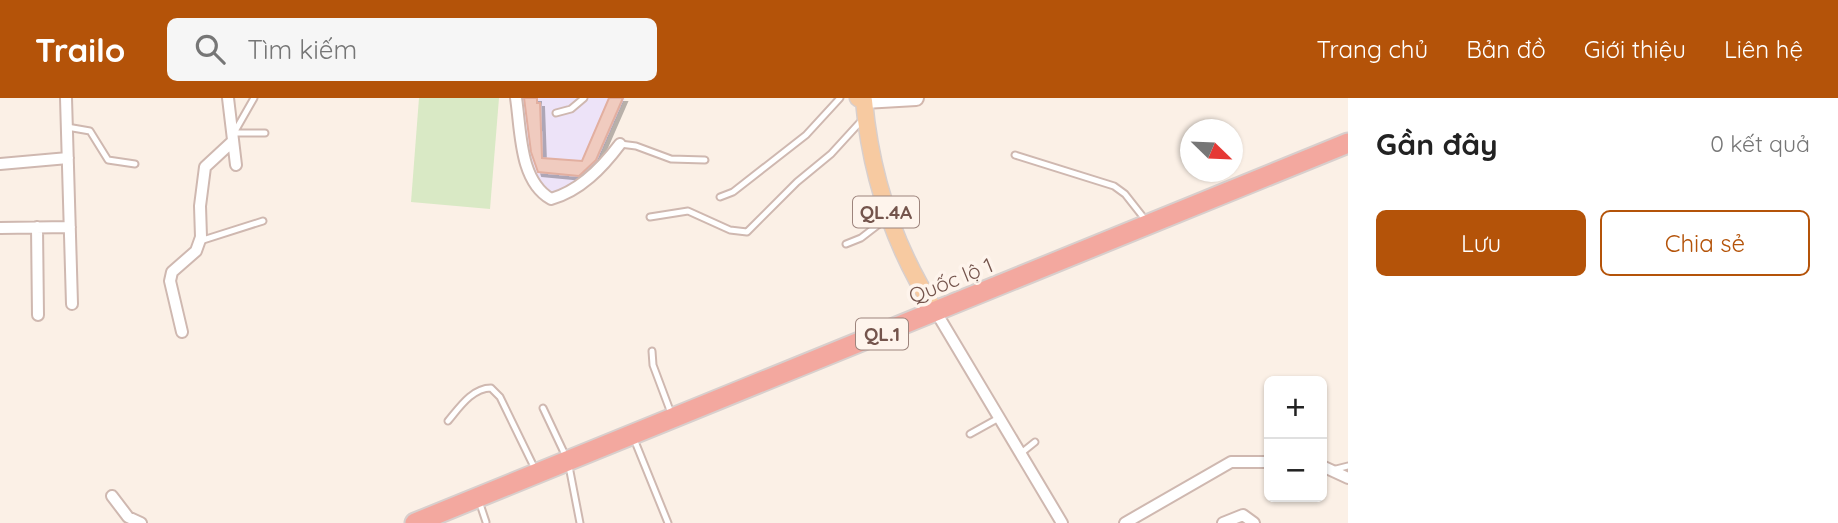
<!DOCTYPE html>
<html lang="vi">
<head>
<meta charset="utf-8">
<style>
  :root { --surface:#fff; --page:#f6f6f6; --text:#222; --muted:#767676; --line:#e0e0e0; --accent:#b45309 }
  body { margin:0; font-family:Quicksand,sans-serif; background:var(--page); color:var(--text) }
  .controls { position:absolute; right:21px; bottom:21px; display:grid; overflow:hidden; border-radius:10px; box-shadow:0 2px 5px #0004 }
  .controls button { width:63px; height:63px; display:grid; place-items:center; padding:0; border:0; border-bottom:2px solid var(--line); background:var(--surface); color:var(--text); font:35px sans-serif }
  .compass { position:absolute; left:1180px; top:21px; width:63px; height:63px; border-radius:50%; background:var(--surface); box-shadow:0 2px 5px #0004; rotate:113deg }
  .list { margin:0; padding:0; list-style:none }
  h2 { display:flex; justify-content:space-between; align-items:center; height:91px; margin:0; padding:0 28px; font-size:30px }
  h2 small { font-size:23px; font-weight:400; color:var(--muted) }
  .actions { display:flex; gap:14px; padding:21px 28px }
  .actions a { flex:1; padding:16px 0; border:2px solid var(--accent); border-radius:10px; text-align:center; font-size:24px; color:var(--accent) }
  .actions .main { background:var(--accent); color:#fff }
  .icon { flex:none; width:38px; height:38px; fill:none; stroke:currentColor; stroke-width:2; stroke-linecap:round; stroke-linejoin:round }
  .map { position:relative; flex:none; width:1348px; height:425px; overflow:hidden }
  header { display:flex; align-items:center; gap:42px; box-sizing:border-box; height:98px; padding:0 35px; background:var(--accent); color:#fff }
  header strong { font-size:33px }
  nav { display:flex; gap:38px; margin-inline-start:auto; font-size:24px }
  .search { width:490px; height:63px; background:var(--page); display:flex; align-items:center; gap:18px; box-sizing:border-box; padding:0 24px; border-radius:10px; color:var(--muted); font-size:26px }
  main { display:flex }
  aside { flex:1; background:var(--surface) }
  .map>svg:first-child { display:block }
</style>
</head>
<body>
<header>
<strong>Trailo</strong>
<div class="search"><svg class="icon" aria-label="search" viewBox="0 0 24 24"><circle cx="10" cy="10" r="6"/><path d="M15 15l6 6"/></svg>Tìm kiếm</div>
<nav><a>Trang chủ</a><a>Bản đồ</a><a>Giới thiệu</a><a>Liên hệ</a></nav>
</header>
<main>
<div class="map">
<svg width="1348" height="425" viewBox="0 0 1348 425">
  <defs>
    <filter id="shadow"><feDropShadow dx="4" dy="4" stdDeviation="0" flood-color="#0004"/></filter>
  </defs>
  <rect width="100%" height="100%" fill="#fbf0e6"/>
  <path fill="#ede3f8" d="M520 0H625L594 72 558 95 548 94 527 61Z"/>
  <path fill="#d9e9c5" d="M419 0H499L490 111 411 104Z"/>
  <path fill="#f0cbbf" stroke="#e2afa0" stroke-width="2" filter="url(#shadow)" d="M524 0H537V5H540L542 60 582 63 609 0H623L596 62 579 78 538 74 531 54Z"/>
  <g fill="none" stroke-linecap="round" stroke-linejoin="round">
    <g stroke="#cfb8b0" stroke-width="9">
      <path id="lane" d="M556 15 571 11 584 0
        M67 29 90 33 108 62 135 66
        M234 35 254 0
        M234 35H265
        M620 46 636 48 671 61 705 62
        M1015 57 1114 88 1125 96 1147 124
        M720 99 733 94 806 37 840 0
        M650 119 688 113 730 132 747 134 797 84 831 56 863 21
        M200 143 263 123
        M846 146 861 140 887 120
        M652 253 653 267 671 315
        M543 310 568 363 580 425
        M448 323C459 310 472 290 491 290L500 299 536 373
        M970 336 997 321
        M634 341 668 425
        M1020 356 1035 344
        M1336 371 1348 368
        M479 403 486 424"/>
    </g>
    <g stroke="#cfb8b0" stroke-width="14">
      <path id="street" d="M66 0 72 206
        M228 0 236 67
        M516 0C521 32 519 83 551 101 580 93 602 70 620 46
        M0 66 68 60
        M37 129 38 217
        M0 130 70 129
        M936 214 1062 425
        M182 234 170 183 172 174 196 153 201 139 200 108 205 69 232 44
        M1322 368 1348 380
        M112 398 128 419 141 425
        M1125 425 1231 364H1269
        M1223 425 1243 417 1254 425"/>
    </g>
    <g stroke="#d2b7ad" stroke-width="18">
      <path id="secondary" d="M864 3 916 0"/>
    </g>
    <g stroke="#d8cfcd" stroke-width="19">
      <path id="primary" d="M858 0 864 3C871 80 894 149 936 214"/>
    </g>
    <g stroke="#d8cfcd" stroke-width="23">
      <path id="highway" d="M415 425 1348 45"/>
    </g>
    <use href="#lane" stroke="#fff" stroke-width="5"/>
    <use href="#street" stroke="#fff" stroke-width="10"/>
    <use href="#secondary" stroke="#fff" stroke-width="14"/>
    <use href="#primary" stroke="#f7caa1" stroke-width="16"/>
    <use href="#highway" stroke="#f3a89f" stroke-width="19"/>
  </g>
  <g text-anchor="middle" stroke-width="7" stroke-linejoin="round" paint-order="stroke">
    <g fill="#fef4ec" stroke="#9d847c" stroke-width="2">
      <rect x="853" y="98.5" width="66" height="31" rx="5"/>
      <rect x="856" y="220.5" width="52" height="31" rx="5"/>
    </g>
    <g font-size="19" font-weight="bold" fill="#74544c">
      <text x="886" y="121">QL.4A</text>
      <text x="882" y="243">QL.1</text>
    </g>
    <g font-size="21" fill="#74544c" stroke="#fef4ec">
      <text transform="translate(951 183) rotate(-22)" y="7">Quốc lộ 1</text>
    </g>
  </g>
</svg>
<div class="controls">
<button>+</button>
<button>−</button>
</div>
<svg class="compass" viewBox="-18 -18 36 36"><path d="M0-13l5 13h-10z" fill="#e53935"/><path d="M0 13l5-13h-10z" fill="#767676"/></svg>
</div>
<aside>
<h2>Gần đây<small>0 kết quả</small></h2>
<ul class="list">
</ul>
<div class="actions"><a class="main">Lưu</a><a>Chia sẻ</a></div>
</aside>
</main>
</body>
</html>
